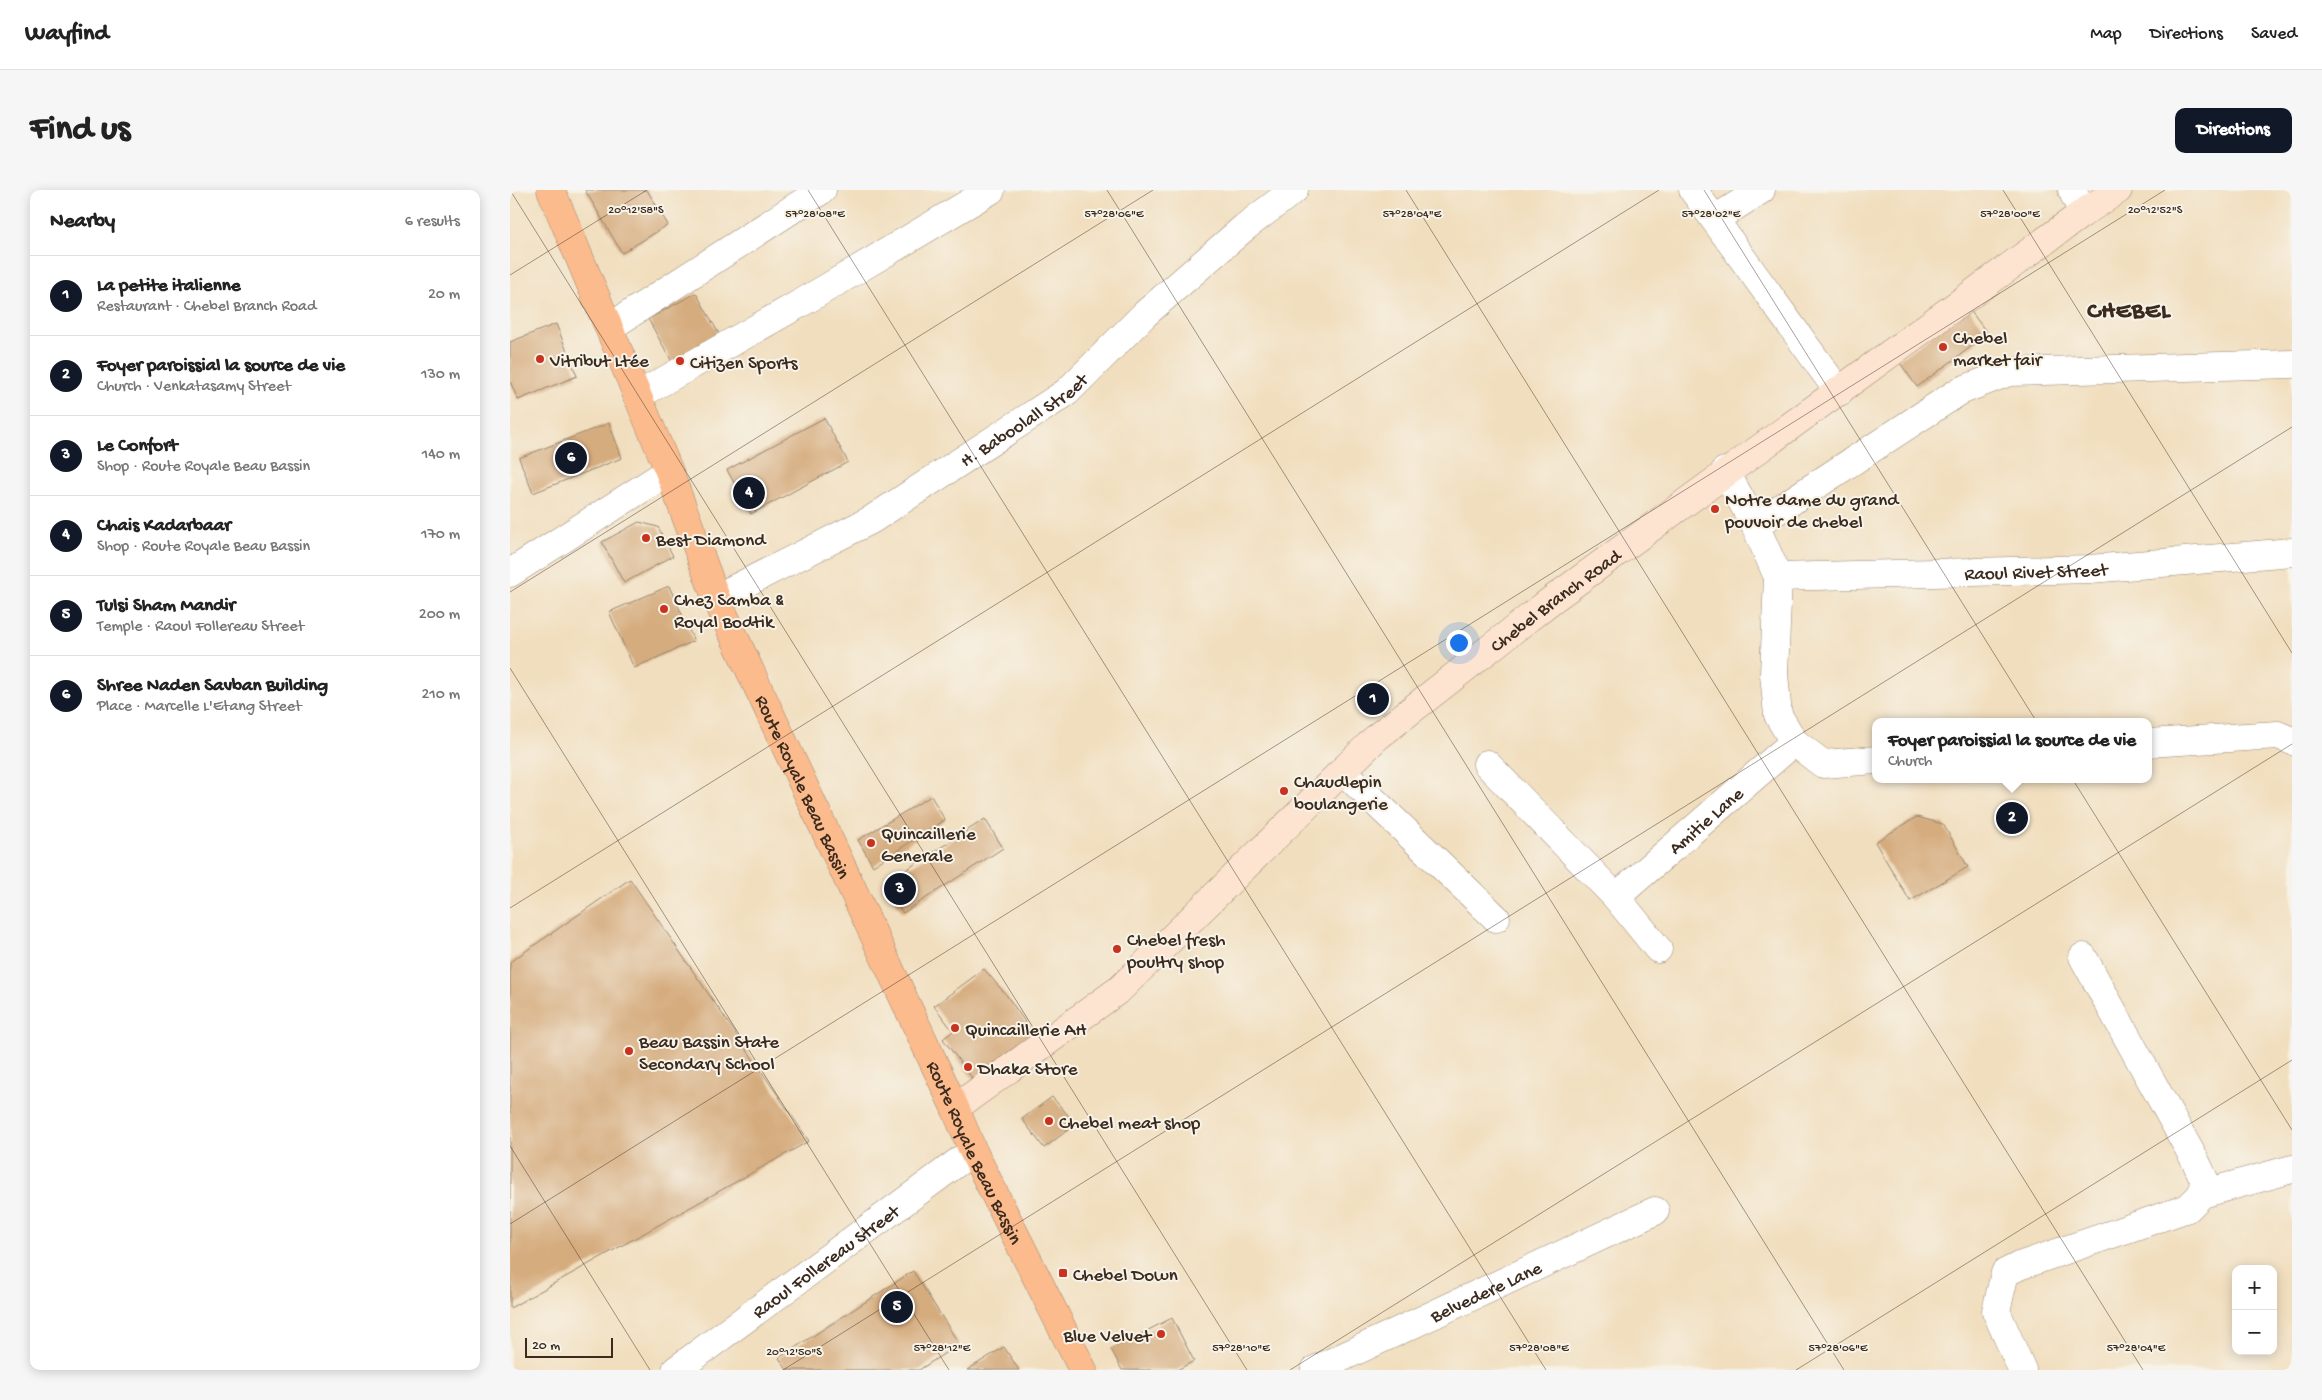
<!DOCTYPE html>
<html lang="en">
<head>
<meta charset="utf-8">
<style>
  :root { --surface:#fff; --page:#f6f6f6; --text:#222; --muted:#767676; --line:#e0e0e0; --accent:#111827 }
  body { margin:0; font-family:"Gochi Hand",sans-serif; background:var(--page); color:var(--text) }
  .controls { position:absolute; right:15px; bottom:15px; display:grid; overflow:hidden; border-radius:10px; box-shadow:0 2px 12px #0003 }
  .controls button { width:45px; height:45px; display:grid; place-items:center; padding:0; border:0; border-bottom:1px solid var(--line); background:var(--surface); color:var(--text); font:25px sans-serif }
  .scale { position:absolute; left:15px; bottom:12px; width:88px; box-sizing:border-box; padding-left:5px; border:2px solid #3b2a1e; border-top:0; font-size:14px; line-height:18px; white-space:nowrap; color:#3b2a1e; -webkit-text-stroke:4px #f7f3e8; paint-order:stroke }
  .you { position:absolute; left:948px; top:452px; width:18px; height:18px; margin:-12px; border:4px solid #fff; border-radius:50%; background:#1a73e8; box-shadow:0 0 0 8px #1a73e833 }
  .badge { display:grid; place-items:center; width:32px; height:32px; border-radius:50%; background:var(--accent); color:#fff; font-size:16px; font-weight:700 }
  .pin { position:absolute; translate:-50% -50%; border:2px solid #fff; box-shadow:0 1px 5px #0006 }
  .popup { position:absolute; left:1362px; top:528px; width:280px; height:65px; box-sizing:border-box; display:grid; place-content:center; border-radius:10px; background:var(--surface); filter:drop-shadow(0 1px 4px #0005); font-size:16px; white-space:nowrap; color:var(--muted) }
  .popup b { font-size:19px; color:var(--text) }
  .popup::after { content:''; position:absolute; left:50%; top:100%; margin-left:-10px; border:10px solid transparent; border-top-color:var(--surface) }
  .list { margin:0; padding:0; list-style:none }
  h2 { display:flex; justify-content:space-between; align-items:center; height:65px; margin:0; padding:0 20px; font-size:21px }
  h2 small { font-size:16px; font-weight:400; color:var(--muted) }
  .list li { display:grid; grid-template-columns:32px 1fr auto; gap:15px; align-items:center; box-sizing:border-box; height:80px; padding:0 20px; border-top:1px solid var(--line) }
  .list b { display:block; font-size:19px; white-space:nowrap }
  .list p { margin:0; font-size:16px; white-space:nowrap; color:var(--muted) }
  .list em { font-size:16px; font-style:normal; color:var(--muted) }
  .map { position:relative; flex:none; width:1782px; height:1180px; overflow:hidden; border-radius:10px }
  header { display:flex; align-items:center; gap:30px; box-sizing:border-box; height:70px; padding:0 25px; background:var(--surface); border-bottom:1px solid var(--line) }
  header strong { font-size:24px }
  nav { display:flex; gap:28px; margin-inline-start:auto; font-size:18px }
  .intro { display:flex; align-items:center; justify-content:space-between; box-sizing:border-box; height:120px; padding:0 30px }
  h1 { margin:0; font-size:35px }
  .button { padding:12px 22px; border-radius:10px; background:var(--accent); color:#fff; font-size:18px; font-weight:700 }
  main { display:flex; gap:30px; padding:0 30px }
  aside { flex:1; background:var(--surface); border-radius:10px; box-shadow:0 2px 12px #0003 }
  .map>svg:first-child { display:block }
</style>
</head>
<body>
<header>
<strong>Wayfind</strong>
<nav><a>Map</a><a>Directions</a><a>Saved</a></nav>
</header>
<div class="intro"><h1>Find us</h1><a class="button">Directions</a></div>
<main>
<aside>
<h2>Nearby<small>6 results</small></h2>
<ul class="list">
<li><span class="badge">1</span><div><b>La petite italienne</b><p>Restaurant · Chebel Branch Road</p></div><em>20 m</em></li>
<li><span class="badge">2</span><div><b>Foyer paroissial la source de vie</b><p>Church · Venkatasamy Street</p></div><em>130 m</em></li>
<li><span class="badge">3</span><div><b>Le Confort</b><p>Shop · Route Royale Beau Bassin</p></div><em>140 m</em></li>
<li><span class="badge">4</span><div><b>Chais Kadarbaar</b><p>Shop · Route Royale Beau Bassin</p></div><em>170 m</em></li>
<li><span class="badge">5</span><div><b>Tulsi Sham Mandir</b><p>Temple · Raoul Follereau Street</p></div><em>200 m</em></li>
<li><span class="badge">6</span><div><b>Shree Naden Savban Building</b><p>Place · Marcelle L'Etang Street</p></div><em>210 m</em></li>
</ul>
</aside>
<div class="map">
<svg width="1782" height="1180" viewBox="0 0 1782 1180">
  <rect width="100%" height="100%" fill="#f7f3e8"/>
  <filter id="ink" filterUnits="userSpaceOnUse"><feTurbulence type="fractalNoise" baseFrequency=".02" numOctaves="2"/><feDisplacementMap in="SourceGraphic" scale="10" xChannelSelector="R" yChannelSelector="G"/><feConvolveMatrix kernelMatrix="1 2 1 2 8 2 1 2 1" color-interpolation-filters="sRGB"/></filter>
  <filter id="wash" filterUnits="userSpaceOnUse"><feTurbulence type="fractalNoise" baseFrequency=".0096" numOctaves="4" result="noise"/><feDisplacementMap in="SourceGraphic" scale="20" xChannelSelector="R" yChannelSelector="G"/><feGaussianBlur stdDeviation="1.12" result="paint"/><feColorMatrix in="noise" values="0 0 0 0 0 0 0 0 0 0 0 0 0 0 0 0 0 1.4 0 .05"/><feComposite in="paint" operator="in"/></filter>
  <g filter="url(#wash)">
    <rect width="100%" height="100%" fill="#f1debe"/>
    <g id="blocks">
      <path fill="#d5ac7e" d="M75 0H137L158 35 112 63Z
        M186 103 213 151 165 177 138 129Z
        M1459 119 1478 144 1407 197 1388 170Z
        M46 134 67 186 8 210 0 191V152Z
        M314 228 338 272 241 324 217 280Z
        M99 233 112 268 23 303 9 268Z
        M129 332 148 337 163 366 114 393 92 352Z
        M159 396 184 451 124 478 99 422Z
        M421 606 435 630 363 676 348 650Z
        M1407 627 1433 634 1458 677 1400 711 1365 652Z
        M475 629 493 658 393 723 374 694Z
        M120 689 299 951 0 1118V772Z
        M474 779 497 806 525 846 465 892 433 849 443 841 424 816Z
        M542 907 566 934 534 958 512 929Z
        M403 1081 449 1154 409 1180H277L269 1168Z
        M662 1128 684 1171 667 1180H612L601 1159Z
        M494 1157 509 1180H457Z"/>
    </g>
  </g>
  <g filter="url(#ink)">
    <use href="#blocks" fill-opacity="0" stroke="#96846e" stroke-width="1"/>
    <g fill="none" stroke-linecap="round" stroke-linejoin="round">
      <g stroke="#96846e" stroke-width="29">
        <g id="street">
          <path d="M1183 0 1329 202"/>
          <path d="M1562 0 1573 23"/>
          <path d="M1205 29 1251 0"/>
          <path d="M100 137 312 0"/>
          <path d="M127 206 298 109 481 0"/>
          <path d="M1215 281 1245 335 1268 387 1264 484 1268 525 1284 552 1313 574 1366 570"/>
          <path d="M1245 335 1450 201 1499 182 1782 174"/>
          <path d="M0 383 159 281"/>
          <path id="s1" d="M1268 387 1580 379 1782 362"/>
          <path id="s2" d="M206 408 361 330 557 202 635 124 735 37 784 0"/>
          <path d="M1638 553 1768 545 1782 551"/>
          <path d="M977 574 1106 707 1148 759"/>
          <path d="M833 581 986 728"/>
          <path id="s3" d="M1106 707 1284 552"/>
          <path d="M1692 1004 1782 979"/>
          <path id="s4" d="M166 1180 463 961"/>
          <path id="s5" d="M805 1180 1145 1021"/>
          <path d="M1512 1180 1486 1121 1495 1083 1509 1076 1678 1018 1692 1004 1694 989 1686 972 1573 767"/>
        </g>
      </g>
      <g stroke="#96846e" stroke-width="29">
        <g id="secondary">
          <path id="s6" d="M445 918 610 799 867 547 1039 412 1573 23 1608 0"/>
        </g>
      </g>
      <g stroke="#96846e" stroke-width="29">
        <g id="primary">
          <path id="s7" d="M41 0 159 281 206 408 445 918 463 961 573 1180"/>
        </g>
      </g>
      <use href="#street" stroke="#fff" stroke-width="28"/>
      <use href="#secondary" stroke="#fde4d1" stroke-width="28"/>
      <use href="#primary" stroke="#fbbb8d" stroke-width="28"/>
    </g>
  </g>
  <path fill="none" stroke="#3b2a1e" stroke-width="1" stroke-opacity="0.45" d="M0 0 737 1180M298 0 1036 1180M597 0 1334 1180M896 0 1633 1180M1194 0 1782 940M1493 0 1782 463M0 85 137 0M0 402 643 0M0 478 439 1180M0 718 1149 0M0 956 140 1180M0 1034 1655 0M273 1180 1782 237M780 1180 1782 554M1286 1180 1782 870"/>
  <g fill="#c8321e" stroke="#f7f3e8" stroke-width="2">
    <circle cx="1433" cy="157" r="5"/>
    <circle cx="30" cy="169" r="5"/>
    <circle cx="170" cy="171" r="5"/>
    <circle cx="1205" cy="319" r="5"/>
    <circle cx="136" cy="348" r="5"/>
    <circle cx="154" cy="419" r="5"/>
    <circle cx="774" cy="601" r="5"/>
    <circle cx="361" cy="653" r="5"/>
    <circle cx="607" cy="759" r="5"/>
    <circle cx="445" cy="838" r="5"/>
    <circle cx="119" cy="861" r="5"/>
    <circle cx="458" cy="877" r="5"/>
    <circle cx="539" cy="931" r="5"/>
    <rect x="548" y="1078" width="10" height="10" rx="2.5"/>
    <circle cx="651" cy="1144" r="5"/>
  </g>
  <g text-anchor="middle" stroke-width="4" stroke-linejoin="round" paint-order="stroke">
    <g font-size="19" fill="#3b2a1e" stroke="#f7f3e8" text-anchor="start">
      <text x="1443" y="153">Chebel<tspan x="1443" dy="22">market fair</tspan></text>
      <text x="40" y="176">Vitribut Ltée</text>
      <text x="180" y="178">Citizen Sports</text>
      <text x="1215" y="315">Notre dame du grand<tspan x="1215" dy="22">pouvoir de chebel</tspan></text>
      <text x="146" y="355">Best Diamond</text>
      <text x="164" y="415">Chez Samba &amp;<tspan x="164" dy="22">Royal Bodtik</tspan></text>
      <text x="784" y="597">Chaudlepin<tspan x="784" dy="22">boulangerie</tspan></text>
      <text x="371" y="649">Quincaillerie<tspan x="371" dy="22">Generale</tspan></text>
      <text x="617" y="755">Chebel fresh<tspan x="617" dy="22">poultry shop</tspan></text>
      <text x="455" y="845">Quincaillerie AH</text>
      <text x="129" y="857">Beau Bassin State<tspan x="129" dy="22">Secondary School</tspan></text>
      <text x="468" y="884">Dhaka Store</text>
      <text x="549" y="938">Chebel meat shop</text>
      <text x="563" y="1090">Chebel Down</text>
      <text x="641" y="1151" text-anchor="end">Blue Velvet</text>
    </g>
    <g font-size="19" fill="#3b2a1e" stroke="#f7f3e8">
      <text dy="7" stroke="none"><textPath href="#s2" startOffset="356">H. Baboolall Street</textPath></text>
      <text dy="7" stroke="none"><textPath href="#s1" startOffset="258">Raoul Rivet Street</textPath></text>
      <text dy="7" stroke="none"><textPath href="#s6" startOffset="788">Chebel Branch Road</textPath></text>
      <text dy="7" stroke="none"><textPath href="#s7" startOffset="648">Route Royale Beau Bassin</textPath></text>
      <text dy="7" stroke="none"><textPath href="#s3" startOffset="118">Amitie Lane</textPath></text>
      <text dy="7" stroke="none"><textPath href="#s7" startOffset="1052">Route Royale Beau Bassin</textPath></text>
      <text dy="7" stroke="none"><textPath href="#s4" startOffset="185">Raoul Follereau Street</textPath></text>
      <text dy="7" stroke="none"><textPath href="#s5" startOffset="188">Belvedere Lane</textPath></text>
    </g>
    <g font-size="24" font-weight="bold" letter-spacing="1" fill="#3b2a1e" stroke="#f7f3e8">
      <text x="1619" y="127">CHEBEL</text>
    </g>
  </g>
  <g font-size="12" text-anchor="middle" fill="#3b2a1e" stroke="#f7f3e8" stroke-width="4" stroke-linejoin="round" paint-order="stroke">
    <text x="126" y="23">20°12'58"S</text>
    <text x="1645" y="23">20°12'52"S</text>
    <text x="305" y="27">57°28'08"E</text>
    <text x="604" y="27">57°28'06"E</text>
    <text x="902" y="27">57°28'04"E</text>
    <text x="1201" y="27">57°28'02"E</text>
    <text x="1500" y="27">57°28'00"E</text>
    <text x="432" y="1161">57°28'12"E</text>
    <text x="731" y="1161">57°28'10"E</text>
    <text x="1029" y="1161">57°28'08"E</text>
    <text x="1328" y="1161">57°28'06"E</text>
    <text x="1626" y="1161">57°28'04"E</text>
    <text x="284" y="1165">20°12'50"S</text>
  </g>
</svg>
<div class="controls">
<button>+</button>
<button>−</button>
</div>
<div class="scale">20 m</div>
<div class="you"></div>
<div class="pin badge" style="left:863px;top:509px">1</div>
<div class="pin badge" style="left:1502px;top:628px">2</div>
<div class="popup"><b>Foyer paroissial la source de vie</b>Church</div>
<div class="pin badge" style="left:390px;top:699px">3</div>
<div class="pin badge" style="left:239px;top:303px">4</div>
<div class="pin badge" style="left:387px;top:1117px">5</div>
<div class="pin badge" style="left:61px;top:268px">6</div>
</div>
</main>
</body>
</html>
